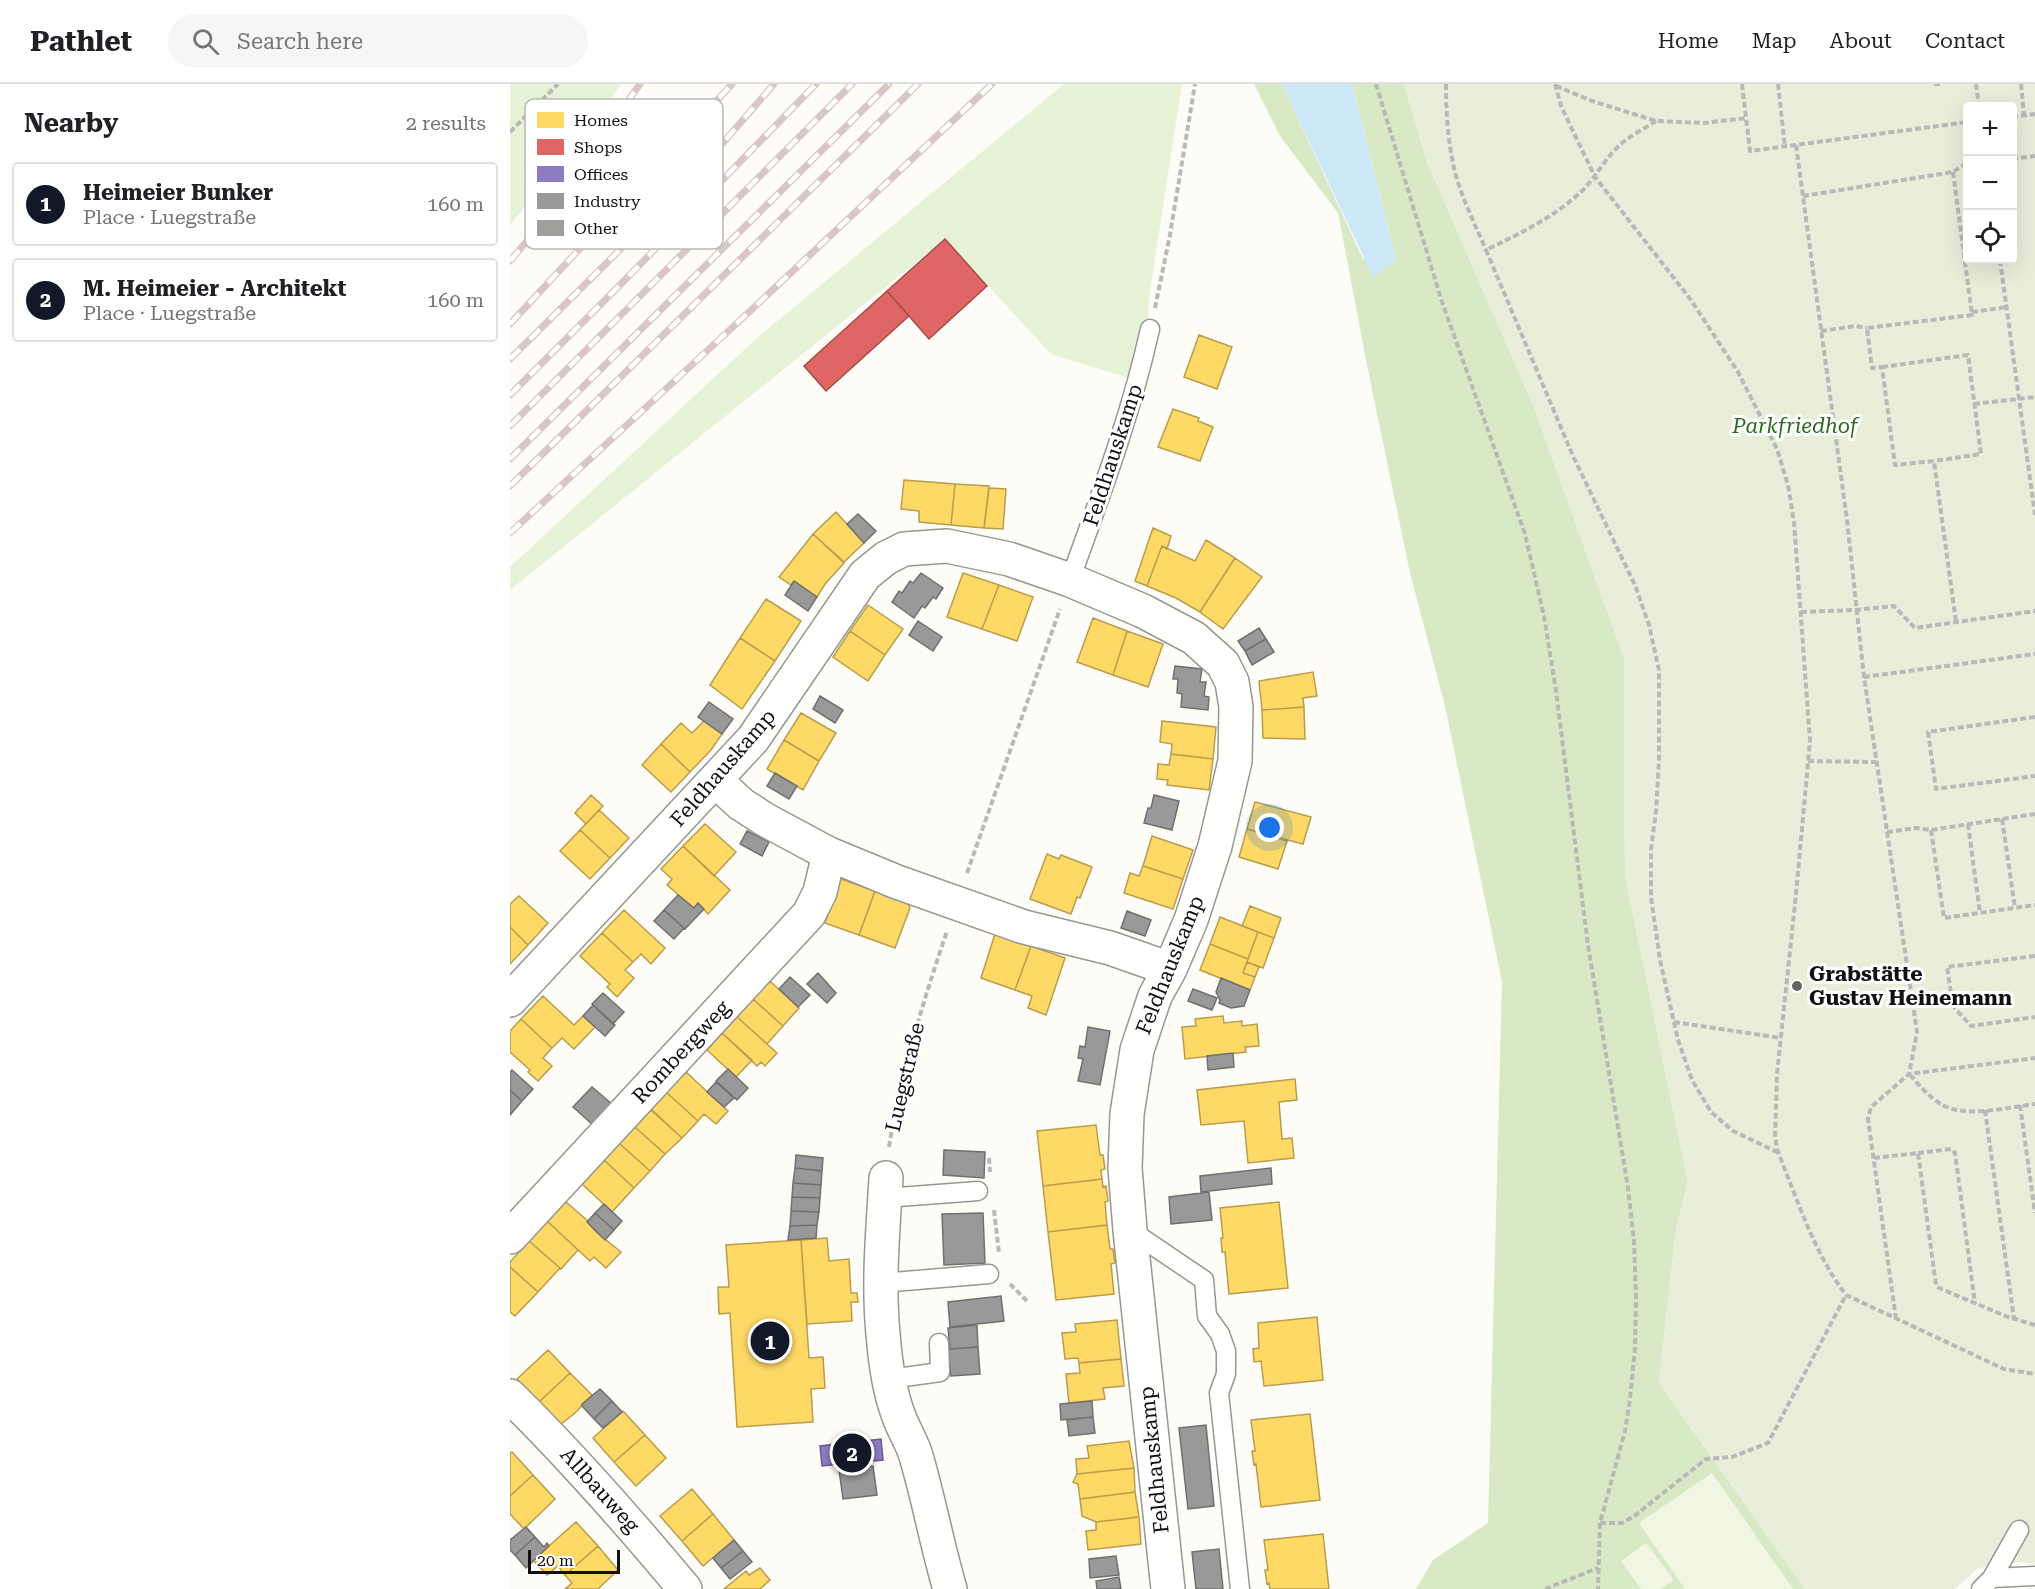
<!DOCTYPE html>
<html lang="en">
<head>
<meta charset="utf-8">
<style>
  :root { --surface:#fff; --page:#f6f6f6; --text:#202124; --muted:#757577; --line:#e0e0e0; --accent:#111827 }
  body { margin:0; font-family:"Roboto Serif",serif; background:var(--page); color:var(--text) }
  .controls { position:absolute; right:18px; top:18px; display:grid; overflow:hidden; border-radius:6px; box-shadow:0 6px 24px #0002 }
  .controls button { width:54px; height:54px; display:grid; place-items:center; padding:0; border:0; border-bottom:2px solid var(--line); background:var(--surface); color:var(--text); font:30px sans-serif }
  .scale { position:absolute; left:18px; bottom:15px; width:92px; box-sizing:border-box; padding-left:6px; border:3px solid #111; border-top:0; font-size:16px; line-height:21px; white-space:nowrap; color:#111; -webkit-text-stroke:4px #fff; paint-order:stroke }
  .you { position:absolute; left:760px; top:744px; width:21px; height:21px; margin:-15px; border:4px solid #fff; border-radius:50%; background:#1a73e8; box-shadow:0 0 0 9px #1a73e833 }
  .badge { display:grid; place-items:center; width:39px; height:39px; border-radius:50%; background:var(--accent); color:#fff; font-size:20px; font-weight:700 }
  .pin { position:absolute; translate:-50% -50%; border:3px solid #fff; box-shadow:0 2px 6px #0006 }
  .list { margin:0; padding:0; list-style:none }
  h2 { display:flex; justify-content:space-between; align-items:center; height:78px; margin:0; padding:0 24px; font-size:26px }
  h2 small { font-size:20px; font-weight:400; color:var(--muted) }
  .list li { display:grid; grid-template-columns:39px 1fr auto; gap:18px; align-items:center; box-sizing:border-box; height:84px; margin:0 12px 12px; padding:0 12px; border:2px solid var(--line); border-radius:6px }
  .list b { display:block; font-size:22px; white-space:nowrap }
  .list p { margin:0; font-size:20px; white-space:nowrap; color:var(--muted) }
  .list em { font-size:20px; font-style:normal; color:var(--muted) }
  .icon { flex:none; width:33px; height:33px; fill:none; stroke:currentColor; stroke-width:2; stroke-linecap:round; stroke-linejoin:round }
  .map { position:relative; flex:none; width:1525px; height:1505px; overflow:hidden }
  header { display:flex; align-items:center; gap:36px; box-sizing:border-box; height:84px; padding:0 30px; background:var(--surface); border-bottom:2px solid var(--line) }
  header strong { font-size:28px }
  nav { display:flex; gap:33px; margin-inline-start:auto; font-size:21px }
  .search { width:420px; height:54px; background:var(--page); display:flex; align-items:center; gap:15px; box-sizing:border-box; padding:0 21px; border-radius:33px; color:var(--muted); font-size:22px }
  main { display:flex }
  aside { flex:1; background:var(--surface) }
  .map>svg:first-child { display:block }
</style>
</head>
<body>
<header>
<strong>Pathlet</strong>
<div class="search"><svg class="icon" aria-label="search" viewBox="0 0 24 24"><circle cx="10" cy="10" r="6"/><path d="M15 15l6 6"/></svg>Search here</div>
<nav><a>Home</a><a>Map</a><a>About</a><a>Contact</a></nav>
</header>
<main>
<aside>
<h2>Nearby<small>2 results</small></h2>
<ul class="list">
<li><span class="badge">1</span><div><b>Heimeier Bunker</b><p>Place · Luegstraße</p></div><em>160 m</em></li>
<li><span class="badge">2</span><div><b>M. Heimeier - Architekt</b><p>Place · Luegstraße</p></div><em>160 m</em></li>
</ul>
</aside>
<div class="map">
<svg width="1525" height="1505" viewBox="0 0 1525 1505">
  <rect width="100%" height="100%" fill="#fdfcf7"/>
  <path fill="#e7f3d7" d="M0 0H111L81 43 0 141Z
    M554 0H672L640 207 637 246 622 295 541 270 435 155 0 506V483L248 253Z"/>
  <path fill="#d8eac5" d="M744 0H772L853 175 886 176 842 0H894L917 78 1023 321 1114 574 1115 791 1178 1098 1166 1146 1149 1299 1295 1505H906L923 1476 978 1439 992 898 935 622 900 489 858 286 828 129 770 52Z"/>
  <path fill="#e9eedb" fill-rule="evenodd" d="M894 0H1525V1481L1514 1478 1468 1484 1445 1505H1295L1149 1299 1166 1146 1178 1098 1115 791 1114 574 1023 321 917 78ZM1458 22H1502V176H1458Z"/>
  <path fill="#f0f6e1" d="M1202 1389 1283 1505H1175L1129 1439Z
    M1136 1459 1164 1496 1151 1505H1131L1111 1477Z"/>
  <path fill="#cde8f7" d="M772 0H842L886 176 863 193Z"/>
  <path fill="#ffd966" stroke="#b89d4c" stroke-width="1.5" d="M689 251 722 263 707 305 674 293Z
    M663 325 689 334 688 337 703 343 690 377 648 363Z
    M394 396 445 400 441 441 409 438V427L391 425Z
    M445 400 479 402 474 444 441 441Z
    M479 404 496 405 493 445 474 444Z
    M326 428 354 459 334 478 303 450Z
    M643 444 661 452 657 465 652 462 637 502 625 497Z
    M303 450 334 479 315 500 307 513 284 497 281 501 269 493Z
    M696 456 725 474 690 528 666 514 637 502 652 462 685 477Z
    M725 474 752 493 713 545 690 528Z
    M453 489 489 501 472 545 437 533Z
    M489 501 523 513 507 557 472 545Z
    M256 515 291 537 265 577 230 554Z
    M358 521 393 545 375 571 340 547Z
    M583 534 617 547 603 591 567 578Z
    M340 547 375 571 358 597 323 573Z
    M617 547 653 560 638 603 603 591Z
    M230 554 265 577 232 625 200 601Z
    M803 588 807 612 793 614 794 623 752 626 749 597Z
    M794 623 795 655 753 654 752 626Z
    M291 629 326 649 309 677 274 656Z
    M194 637 212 650 201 666 180 688 151 660 171 639 182 649Z
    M652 637 706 643 703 675 661 670 662 660 650 658Z
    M274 656 309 677 293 706 257 685Z
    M151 660 180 688 161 708 132 681Z
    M661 670 703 675 699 706 657 701 658 696 647 695 648 680 659 681Z
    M81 711 93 722 76 740 65 729Z
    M745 718 801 733 793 760 737 745Z
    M89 726 119 754 100 774 70 746Z
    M195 740 226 768 204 792 173 762Z
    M737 745 777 757 768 785 729 773Z
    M70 746 100 774 80 795 50 767Z
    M642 752 683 766 673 795 633 782Z
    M173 762 220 806 198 830 188 819 184 824 157 801 162 795 151 785Z
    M537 770 549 775 551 771 582 783 570 814 567 813 561 830 520 815Z
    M633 782 673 795 663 825 614 809 620 789 629 792Z
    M331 795 365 807 349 851 315 839Z
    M365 807 397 817 400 824 385 864 349 851Z
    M9 812 38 839 18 861 0 843V820Z
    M740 822 771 834 764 854 732 842Z
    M114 826 155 864 141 880 131 870 123 878 92 849Z
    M710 833 748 848 738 875 700 860Z
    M0 843 18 861 0 880Z
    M748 848 764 854 753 884 737 878Z
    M92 849 123 878 115 886 124 894 107 913 97 903 100 900 70 872Z
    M489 849 521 862 505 906 471 894 485 850Z
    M700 860 738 875 733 889 745 893 740 906 690 886Z
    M521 862 555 874 536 931 518 924 522 912 505 906Z
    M737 878 749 883 745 893 733 889Z
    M260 897 289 924 273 942 243 915Z
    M33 912 64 941 73 932 85 943 64 965 52 954 42 964 11 935Z
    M243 915 273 942 257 960 227 933Z
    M713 932 714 939 732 937V942L747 940 749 962 735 963 736 968 675 975 672 943 686 942 685 935Z
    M227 933 267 969 255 982 251 978 247 982 212 949Z
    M11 935 42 964 33 974 42 982 28 997 18 988 20 986 0 968V947Z
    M212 949 242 976 226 993 197 966Z
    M176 988 218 1027 206 1040 194 1030 188 1037 156 1008Z
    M785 995 787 1016 769 1018 772 1055 782 1054 784 1074 738 1079 734 1037 691 1041 687 1006Z
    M156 1008 188 1037 172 1054 141 1025Z
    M141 1026 172 1054 155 1070 125 1043Z
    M586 1041 590 1071H593L595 1085 591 1086 592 1095 533 1102 527 1047Z
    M125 1043 155 1070 140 1087 109 1059Z
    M109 1059 140 1087 124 1104 94 1076Z
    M94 1076 124 1104 102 1128 72 1100Z
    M592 1095 593 1103 596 1102 598 1117 595 1118 597 1141 538 1148 533 1102Z
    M56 1118 78 1137 85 1147 111 1168 96 1184 84 1173 80 1177 37 1137Z
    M769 1118 778 1204 719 1210 715 1168H712L711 1154H713L710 1124Z
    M37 1137 68 1166 51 1185 19 1157Z
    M597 1141 600 1165H603L605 1179 601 1180 604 1210 546 1216 538 1148Z
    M317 1154 319 1177 339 1175 341 1209H347L348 1218H341L342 1237 297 1240 291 1156Z
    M291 1156 299 1274 313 1273 315 1304 301 1305 303 1338 227 1343 220 1229 209 1230 208 1203H219L216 1161Z
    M19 1157 50 1184 28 1208 0 1183V1178Z
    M0 1183 28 1208 5 1232 0 1228Z
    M807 1233 813 1296 754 1302 751 1277 744 1278 743 1265 749 1264 748 1239Z
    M607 1236 611 1275 569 1279 568 1274 555 1275 552 1249 566 1248 565 1240Z
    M38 1266 60 1289 29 1318 7 1295Z
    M611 1275 614 1302 593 1304 595 1315 559 1319 556 1290 570 1289 569 1279Z
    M60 1289 82 1311 65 1329 51 1340 29 1318Z
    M113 1327 135 1351 104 1378 83 1354Z
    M800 1330 810 1416 751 1423 746 1380 744 1381 742 1367H745L741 1336Z
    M135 1351 156 1374 126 1402 104 1378Z
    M619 1357 624 1384 567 1390 566 1375 579 1374 577 1362Z
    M2 1368 23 1391 0 1412V1369Z
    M624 1384 625 1408 570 1415 568 1400 563 1398 567 1390Z
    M23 1391 45 1415 14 1445 0 1430V1412Z
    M182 1405 203 1430 172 1457 150 1432Z
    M625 1408 629 1433 586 1438 572 1432 570 1415Z
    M203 1430 224 1456 193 1482 172 1457Z
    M629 1433 631 1460 578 1466 576 1447 586 1446V1438Z
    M66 1438 88 1462 55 1491 48 1482 37 1491 23 1476Z
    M813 1450 819 1505H760L759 1499 757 1500 755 1486H758L754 1456Z
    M88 1462 108 1486 88 1505H55L62 1499 55 1491Z
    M250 1484 260 1496 250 1505H214L236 1487 239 1491Z"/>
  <path fill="#e06666" stroke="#a24c4c" stroke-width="1.5" d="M435 155 477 202 419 255 377 207Z
    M377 207 399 232 316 307 294 282Z"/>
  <path fill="#8e7cc3" stroke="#685c8e" stroke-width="1.5" d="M371 1355 373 1376 312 1382 310 1362Z"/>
  <path fill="#999" stroke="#707070" stroke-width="1.5" d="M348 430 366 447 354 459 337 440Z
    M411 489 433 504 426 515 423 513 415 524 412 522 404 534 382 518 389 507 392 509 400 497 403 499Z
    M284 497 307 513 298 527 275 511Z
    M408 537 432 553 423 567 399 551Z
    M749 544 756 555 735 567 728 557Z
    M756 555 764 568 742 581 735 567Z
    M665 582 692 585 690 598H696L694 612 699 613 698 626 671 623 672 610 667 609 668 595H663Z
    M310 612 333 626 325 639 303 625Z
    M199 618 223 635 212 650 188 633Z
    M265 689 287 702 279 715 257 702Z
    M644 711 669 717 662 746 634 739 638 724H641Z
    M237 747 259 758 252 772 230 760Z
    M168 811 184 824 188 819 194 825 175 845 154 826Z
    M154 826 174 844 164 855 144 837Z
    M617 827 641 836 635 852 611 844Z
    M308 889 326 909 317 919 297 900Z
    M280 893 300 911 288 923 269 905Z
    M711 894 740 906 734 922 721 924 709 919 710 916 706 908Z
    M683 905 707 914 702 926 678 917Z
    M93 909 114 928 103 940 82 920Z
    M83 921 105 941 95 952 73 932Z
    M578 943 600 947 590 1001 568 997 573 975 568 974 570 962 575 963Z
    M723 969 724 983 698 986 697 972Z
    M218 985 238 1004 227 1016 206 997Z
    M2 986 23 1005 12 1017 0 1006V988Z
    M206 998 224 1014 214 1023 197 1008Z
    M82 1003 102 1020 83 1041 63 1023Z
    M0 1006 12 1017 0 1031Z
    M434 1066 475 1068 474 1094 433 1091Z
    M286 1071 313 1074 312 1087 285 1084Z
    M285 1084 312 1087 311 1101 283 1099Z
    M761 1084 762 1100 691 1108 690 1092Z
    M283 1099 311 1101 310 1114 282 1113Z
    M699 1108 702 1136 661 1140 659 1113Z
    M282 1113 310 1114 309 1128 281 1127Z
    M94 1120 112 1137 104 1146 85 1129Z
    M281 1127 309 1128 307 1141 280 1142Z
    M85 1129 104 1146 95 1156 77 1138Z
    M473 1129 475 1179 434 1181 432 1130Z
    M307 1141 306 1154 278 1156 280 1142Z
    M491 1212 494 1237 440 1243 438 1218Z
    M467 1241 468 1263 440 1265 438 1244Z
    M468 1263 470 1290 441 1292 438 1265Z
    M90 1305 102 1317 84 1335 72 1322V1320Z
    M102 1317 112 1328 93 1344 84 1335Z
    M582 1317 583 1333 551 1336 550 1320Z
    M583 1333 585 1349 559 1352 557 1336Z
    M696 1341 704 1422 678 1425 669 1344Z
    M363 1382 367 1411 333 1415 329 1386Z
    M16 1443 25 1453 5 1471 0 1466V1456Z
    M25 1453 34 1463 37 1459 39 1462 16 1484 5 1471Z
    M224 1456 233 1467 211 1484 203 1474Z
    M709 1465 713 1505H686L682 1468Z
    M233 1467 242 1478 220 1495 211 1484Z
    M606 1472 609 1491 580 1494 579 1475Z
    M609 1493 611 1505H587L586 1497Z"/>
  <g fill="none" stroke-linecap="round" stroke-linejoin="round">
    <g stroke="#979795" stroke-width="21">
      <path id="lane" d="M560 496C590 413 621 331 640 245
        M375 1114 468 1107
        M620 1146 694 1196 697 1232 710 1250 716 1267V1290L709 1309 730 1505
        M371 1199 479 1190
        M380 1295 430 1288 429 1259
        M1482 1494 1525 1492
        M1471 1505 1482 1494 1509 1446"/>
    </g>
    <g stroke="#979795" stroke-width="36">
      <path id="street" d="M206 697 231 720 254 735 319 770 387 798 514 843 600 864 660 885
        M0 916 243 655 355 491 376 474 394 465 437 462 499 475 560 496 633 527 684 554 713 580 722 598 726 623 725 677 705 762 681 836 660 885 645 912 627 966 617 1030 615 1084 620 1146 658 1505
        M376 1094C373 1146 368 1198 373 1250 375 1275 379 1306 388 1330 393 1345 402 1358 406 1372 419 1416 427 1461 440 1505
        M0 1153 299 830 310 808 319 770
        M0 1312C62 1373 119 1438 175 1505"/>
    </g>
    <path stroke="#b9b9b8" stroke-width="4" stroke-dasharray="6 3" stroke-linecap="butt" d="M866 0 931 215 1015 450 1034 532 1046 607 1078 861 1118 1104 1124 1157 1126 1213 1125 1264 1120 1315 1115 1347 1090 1439 1088 1505
      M936 0C936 29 938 59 945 88 952 115 965 140 976 166
      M1045 0 1051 22 1085 93 1181 216 1228 288 1267 365 1278 401 1284 438 1300 657 1286 810 1267 990 1265 1054 1268 1068C1288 1117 1304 1169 1336 1211L1494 1285 1525 1290
      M1232 0 1240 67 1458 38
      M1268 0 1275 63
      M1424 0H1431
      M1466 0 1469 22
      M1511 0 1514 31
      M1046 2 1082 17 1146 37 1194 39 1236 34
      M1502 33 1525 30
      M1146 37C1132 46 1115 54 1104 67 1092 80 1084 95 1072 107 1043 134 1011 149 976 166L1063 372 1125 501 1139 541 1149 586V676L1146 727 1141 765V813L1150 876 1168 956 1182 996 1201 1028 1223 1047 1267 1068
      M0 48 48 0
      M1286 61 1337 436 1354 593 1407 948 1399 990
      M1502 75 1525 72
      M1443 88 1462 231 1357 244 1362 284 1372 283 1385 381 1424 377 1446 538
      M1293 112 1443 88 1452 82 1458 81
      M1490 176 1525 431
      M645 224 660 151 685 0
      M1462 228 1497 223
      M1311 247 1346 242 1357 244
      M1372 283 1458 271 1471 370 1424 377
      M1464 320 1525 313
      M1291 528 1345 526 1384 522 1405 544 1525 527
      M1354 593 1525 570
      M1525 633 1418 648 1426 705 1525 692
      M1298 677 1366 678
      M1492 735 1505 824
      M1458 740 1470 829
      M1421 746 1434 834 1525 821
      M1377 748 1406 744 1421 746 1525 730
      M457 789 550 525
      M1525 872 1437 883 1443 922 1461 942 1525 933
      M1164 938 1271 954
      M1400 991C1409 1001 1419 1013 1431 1020 1454 1035 1499 1023 1525 1020
      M1510 1021 1525 1129
      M1475 1026 1504 1235
      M379 1063C391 989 413 918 437 847
      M1408 1069 1441 1065 1445 1069 1465 1220
      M479 1074 480 1088
      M1364 1074 1408 1069 1426 1201 1429 1204 1498 1233 1525 1241
      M484 1126 489 1169
      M500 1200 517 1217
      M1386 1235 1358 1035 1361 1023 1399 990 1525 974
      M1090 1439H1112L1123 1433 1196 1375 1222 1373 1258 1359 1336 1211
      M1035 1505 1088 1484"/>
    <use href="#lane" stroke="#fffffe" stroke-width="18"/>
    <use href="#street" stroke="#fffffe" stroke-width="33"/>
    <g stroke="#d9c6c7" stroke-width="7">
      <path id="rail" d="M0 177 23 150 130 0
        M0 240 222 0
        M0 275 186 90 264 0
        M0 311 112 199 306 0
        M0 342 342 0
        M0 375 379 0
        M0 402 408 0
        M0 449 238 229 482 0"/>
    </g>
    <use href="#rail" stroke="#fff" stroke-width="4.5" stroke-dasharray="14" stroke-linecap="butt"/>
  </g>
  <circle fill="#646362" stroke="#fff" stroke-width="2" cx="1287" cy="902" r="6"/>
  <g text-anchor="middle" stroke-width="6" stroke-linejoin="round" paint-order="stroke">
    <g font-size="21" font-style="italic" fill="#2f6b1f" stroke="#fff">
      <text x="1285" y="349">Parkfriedhof</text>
    </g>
    <g font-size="21" fill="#111" stroke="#fff">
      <text transform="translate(603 371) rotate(-72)" y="7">Feldhauskamp</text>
      <text transform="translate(213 684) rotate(-49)" y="7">Feldhauskamp</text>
      <text transform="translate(660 881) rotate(-68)" y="7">Feldhauskamp</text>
      <text transform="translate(171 968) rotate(-47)" y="7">Rombergweg</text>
      <text transform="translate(395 993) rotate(-77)" y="7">Luegstraße</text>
      <text transform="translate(644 1376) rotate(-96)" y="7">Feldhauskamp</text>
      <text transform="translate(90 1406) rotate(48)" y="7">Allbauweg</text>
    </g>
    <g font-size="21" font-weight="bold" fill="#111" stroke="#fff" text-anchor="start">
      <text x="1299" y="897">Grabstätte<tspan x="1299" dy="24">Gustav Heinemann</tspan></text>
    </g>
  </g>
  <rect x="15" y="15" width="198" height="150" rx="9" fill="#fff" stroke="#b8b8b8" stroke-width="1.5"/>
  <rect x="27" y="28" width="27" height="16" fill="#ffd966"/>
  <rect x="27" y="55" width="27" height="16" fill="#e06666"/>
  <rect x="27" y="82" width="27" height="16" fill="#8e7cc3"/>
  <rect x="27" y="109" width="27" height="16" fill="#999"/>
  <rect x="27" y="136" width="27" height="16" fill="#a19f9c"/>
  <g font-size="16" fill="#111">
    <text x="64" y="42">Homes</text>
    <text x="64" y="69">Shops</text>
    <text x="64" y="96">Offices</text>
    <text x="64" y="123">Industry</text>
    <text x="64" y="150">Other</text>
  </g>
</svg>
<div class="controls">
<button>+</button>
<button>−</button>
<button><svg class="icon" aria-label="locate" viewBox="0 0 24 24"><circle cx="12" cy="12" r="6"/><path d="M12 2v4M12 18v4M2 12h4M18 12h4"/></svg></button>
</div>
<div class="scale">20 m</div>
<div class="you"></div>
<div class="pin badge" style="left:260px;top:1257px">1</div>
<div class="pin badge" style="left:342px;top:1369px">2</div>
</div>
</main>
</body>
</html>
